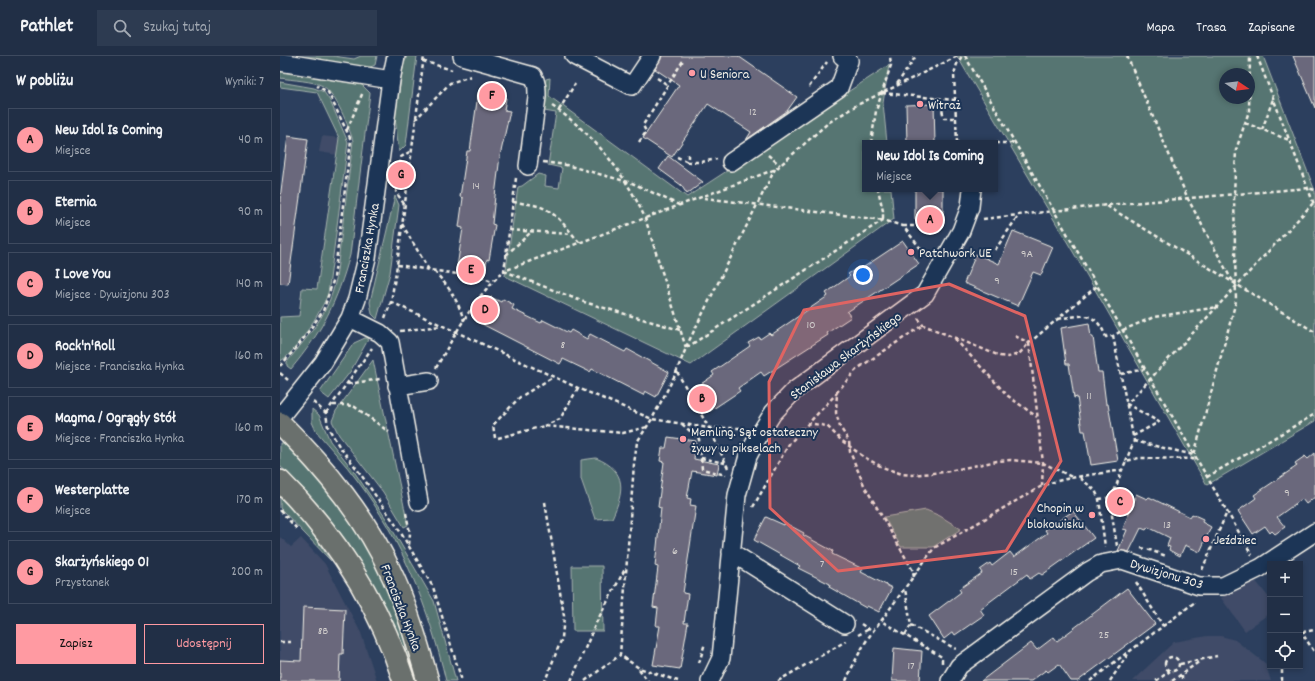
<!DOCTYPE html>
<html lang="pl">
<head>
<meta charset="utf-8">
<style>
  :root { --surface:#212f46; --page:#2d3b51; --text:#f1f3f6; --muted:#a2a9b3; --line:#3e4a5f; --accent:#ff9aa2 }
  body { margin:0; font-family:Dekko,sans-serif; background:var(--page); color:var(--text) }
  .controls { position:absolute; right:12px; bottom:12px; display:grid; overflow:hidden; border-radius:0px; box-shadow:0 2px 6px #0003 }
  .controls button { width:36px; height:36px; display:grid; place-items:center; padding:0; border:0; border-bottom:1px solid var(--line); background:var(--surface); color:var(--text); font:20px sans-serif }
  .compass { position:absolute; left:939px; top:12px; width:36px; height:36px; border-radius:50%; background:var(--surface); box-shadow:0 2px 6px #0003; rotate:103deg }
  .you { position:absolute; left:583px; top:219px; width:14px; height:14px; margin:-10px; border:3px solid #fff; border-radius:50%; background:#1a73e8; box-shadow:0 0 0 6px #1a73e833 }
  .badge { display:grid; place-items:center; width:26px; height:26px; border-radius:50%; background:var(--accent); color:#111; font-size:13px; font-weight:700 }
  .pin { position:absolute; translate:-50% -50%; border:2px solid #fff; box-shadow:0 1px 4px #0006 }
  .popup { position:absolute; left:582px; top:84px; width:136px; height:52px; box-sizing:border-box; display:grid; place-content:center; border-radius:0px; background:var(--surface); filter:drop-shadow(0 1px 3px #0005); font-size:13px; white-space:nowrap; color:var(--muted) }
  .popup b { font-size:15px; color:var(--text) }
  .popup::after { content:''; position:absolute; left:50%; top:100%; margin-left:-8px; border:8px solid transparent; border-top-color:var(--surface) }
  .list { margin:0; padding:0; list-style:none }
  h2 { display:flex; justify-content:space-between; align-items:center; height:52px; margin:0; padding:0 16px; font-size:17px }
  h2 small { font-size:13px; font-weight:400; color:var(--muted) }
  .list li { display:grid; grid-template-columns:26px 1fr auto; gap:12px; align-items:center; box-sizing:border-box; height:64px; margin:0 8px 8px; padding:0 8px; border:1px solid var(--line); border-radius:0px }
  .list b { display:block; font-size:15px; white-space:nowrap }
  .list p { margin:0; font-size:13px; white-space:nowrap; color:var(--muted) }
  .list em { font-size:13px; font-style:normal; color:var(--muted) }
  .actions { display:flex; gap:8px; padding:12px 16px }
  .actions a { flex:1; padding:9px 0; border:1px solid var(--accent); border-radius:0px; text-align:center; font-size:14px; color:var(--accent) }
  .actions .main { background:var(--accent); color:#111 }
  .icon { flex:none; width:22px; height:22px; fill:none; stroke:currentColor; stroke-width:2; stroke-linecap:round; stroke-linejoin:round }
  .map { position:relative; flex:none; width:1035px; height:625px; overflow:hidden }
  header { display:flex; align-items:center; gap:24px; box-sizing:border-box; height:56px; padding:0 20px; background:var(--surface); border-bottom:1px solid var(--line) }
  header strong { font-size:19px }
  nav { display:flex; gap:22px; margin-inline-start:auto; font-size:14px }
  .search { width:280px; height:36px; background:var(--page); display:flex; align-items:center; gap:10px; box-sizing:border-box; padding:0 14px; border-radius:0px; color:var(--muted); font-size:15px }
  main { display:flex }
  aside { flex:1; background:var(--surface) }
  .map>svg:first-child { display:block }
</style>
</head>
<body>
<header>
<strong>Pathlet</strong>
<div class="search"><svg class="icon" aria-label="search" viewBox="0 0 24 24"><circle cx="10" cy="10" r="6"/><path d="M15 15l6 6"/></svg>Szukaj tutaj</div>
<nav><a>Mapa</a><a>Trasa</a><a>Zapisane</a></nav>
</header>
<main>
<aside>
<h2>W pobliżu<small>Wyniki: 7</small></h2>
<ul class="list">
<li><span class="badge">A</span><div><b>New Idol Is Coming</b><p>Miejsce</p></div><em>40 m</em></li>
<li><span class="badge">B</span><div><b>Eternia</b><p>Miejsce</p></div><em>90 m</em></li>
<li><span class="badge">C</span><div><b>I Love You</b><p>Miejsce · Dywizjonu 303</p></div><em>140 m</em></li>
<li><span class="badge">D</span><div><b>Rock'n'Roll</b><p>Miejsce · Franciszka Hynka</p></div><em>160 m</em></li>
<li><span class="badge">E</span><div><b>Magma / Ogrągły Stół</b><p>Miejsce · Franciszka Hynka</p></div><em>160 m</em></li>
<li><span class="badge">F</span><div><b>Westerplatte</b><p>Miejsce</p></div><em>170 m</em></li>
<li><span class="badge">G</span><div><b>Skarżyńskiego 01</b><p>Przystanek</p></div><em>200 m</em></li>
</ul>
<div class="actions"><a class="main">Zapisz</a><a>Udostępnij</a></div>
</aside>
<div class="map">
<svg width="1035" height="625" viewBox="0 0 1035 625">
  <rect width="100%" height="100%" fill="#2c3f5e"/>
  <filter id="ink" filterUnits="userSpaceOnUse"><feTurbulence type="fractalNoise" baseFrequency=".025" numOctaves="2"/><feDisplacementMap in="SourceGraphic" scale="8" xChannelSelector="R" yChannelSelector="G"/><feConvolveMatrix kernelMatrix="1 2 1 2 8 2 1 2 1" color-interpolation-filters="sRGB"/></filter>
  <g filter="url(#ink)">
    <path fill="#3f4b67" d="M42 80 59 82 57 99 39 96Z
      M0 481 11 491 21 482 45 508 81 577 97 625H0Z
      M975 524 990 543V557L965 575 941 542 956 532Z
      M927 580H941L955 584 985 607 991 625H852L894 586Z"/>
    <path fill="#567472" stroke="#a5b2ad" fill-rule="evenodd" d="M7 0H53L74 3 81 0H97L95 9 86 13Z
      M127 0H137L126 89 119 96 115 61 123 11Z
      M677 0H983L1035 135V365L927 429 802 211ZM945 18H969V42H945Z
      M609 9 603 47 607 87H585V133H611L614 163 411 309 225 220 238 131 242 130 258 118 266 120 265 130 279 132 282 112 268 109 276 57 264 55 262 53 266 23 270 22 269 40 407 141Z
      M0 16 82 29 90 37 70 199C57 246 42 276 11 313L7 310V306C30 277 48 260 56 223L73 85C69 71 56 38 43 30 34 25 12 24 0 22Z
      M0 26 34 32 44 36 50 45 68 86 48 238C42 253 15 299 0 305V261L19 260 22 232 37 233 59 82 37 36 0 31Z
      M115 140 119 149 110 217 97 263 92 258 90 246Z
      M85 282H89L70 316 49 343 40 336 74 287Z
      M93 304 128 469 124 471 103 436 59 379 52 365 56 355Z
      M32 353 39 359 50 385 73 414 105 461 154 545 176 625H166C149 552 122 484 77 424 65 407 50 392 36 375L32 366Z
      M0 387H8C43 430 80 472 104 523 117 551 126 582 136 612L132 613C103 536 62 465 0 410Z
      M316 402C348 415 344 436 332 462L315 463 301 423V404Z
      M0 441 25 467 51 505 0 452Z
      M646 454 660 460 681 473 653 491H621L604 461Z
      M292 510H322L323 575H293Z"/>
    <path fill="#6a687b" stroke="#f4f1e8" d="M382 0H458L517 41 507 55 466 84 471 76 428 48 392 101 363 82 399 29 375 13Z
      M1013 0H1035V52Z
      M198 38 226 42 224 54 230 55 220 100 215 140 212 168 215 169 209 204 207 203 205 216 177 211 183 172 179 171 183 142 180 141 187 95H190Z
      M654 48 655 87H627L626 49Z
      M8 80 28 83 8 228 0 227V143Z
      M388 100 423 126 407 138 401 129 379 113Z
      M635 133H663V164H635Z
      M733 175 773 191 761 219 753 216 738 250 684 227 696 198 719 208Z
      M623 185 639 208 567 256 571 261 547 277 548 279 484 320 481 316 458 332 460 335 430 355 415 332 434 319 432 316 470 290 468 287 479 281 480 283 489 277 491 279 548 240 546 237 570 220 568 218 579 211 581 213Z
      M211 241 221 246 223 243 234 249 232 253 261 267 263 264 289 277 291 274 307 283 310 278 345 296 347 293 389 316 376 341 365 335 363 339 312 313 310 316 283 303 280 308 198 266Z
      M809 267 811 281H813L818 316H822L826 348H828L838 405 811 409 805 375H802L797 341 794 342 789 308H786L781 272Z
      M388 381 416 385 414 403 439 408 437 419 412 415 407 442 411 443 410 449 416 450 403 537 408 538 404 567H408L400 613 373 609 380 570H376L378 552 373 551 378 511 375 510 381 452 378 451 384 406 380 405 382 392H386Z
      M1035 397V441L1026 448 1022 443 997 461 1005 471 995 478 992 475 990 477 985 470 973 478 958 455 976 442 974 439 1017 410 1015 407 1025 400 1028 403Z
      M856 438 867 443 869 441 910 461 912 458 923 463 922 466 931 471 920 496 905 489 900 500 889 494 890 491 887 490 890 482 868 471 866 474 861 472 849 496 838 495 847 474 843 473Z
      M793 455 814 482 762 519 759 517 750 523 747 518 700 553 704 559 675 579 673 576 664 583 649 560 681 536 679 533 702 517 700 514 710 507 712 510 730 496 734 501 767 477 765 474Z
      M486 461 504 469 505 467 524 477 523 479 553 495 552 498 583 513 581 516 612 532 599 556 587 550 586 552 549 531 550 528 518 512 520 510 474 484Z
      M847 532 875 568 798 625H791L779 608 768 616 766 614 751 625H701L751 587 757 594 774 581 777 585Z
      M23 551 65 553 63 598H60L59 625H0V604L21 605Z
      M614 592 642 595 640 625H612Z"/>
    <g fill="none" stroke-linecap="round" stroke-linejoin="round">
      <g stroke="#f4f1e8" stroke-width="20">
        <path id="minor" d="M182 0 253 20C257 27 257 32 257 41L248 110
          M294 0 352 30 372 0
          M0 6 111 24
          M451 106 559 32 569 5 562 0
          M70 262 100 277 110 286 139 446
          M117 330 149 325
          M0 361 43 307 70 262 77 243 87 202 111 24 116 0
          M451 496 565 568
          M430 625 441 602 457 439 468 400 479 379 493 357 515 334 645 238 681 175 690 151 692 133
          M670 625 679 610 807 516 821 508 842 504 919 530H943L980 512 1035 476"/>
      </g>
      <g stroke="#f4f1e8" stroke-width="24">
        <path id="major" d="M0 367C45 412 87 462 113 521 128 554 138 590 148 625
          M0 425C58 482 99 548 124 625"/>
      </g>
      <path stroke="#f4f1e8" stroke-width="2.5" stroke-dasharray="4 3" stroke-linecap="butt" d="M685 0 972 499
        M847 0 908 143 950 221 956 229
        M977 0 1035 151
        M143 5 172 14
        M377 22 388 29
        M617 28 636 0
        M529 31 547 6
        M602 37 674 44
        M656 42 661 49 664 62H675
        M272 50C313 77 345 117 365 162L406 292
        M279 54 295 28
        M135 64 170 27 191 20
        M965 67 1009 84
        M67 74 83 36
        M982 74 993 43
        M359 86 366 76 363 69 404 3
        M591 87 596 55 611 9 610 0
        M677 87 674 18 677 8 682 0
        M715 87H735
        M408 98V106H421L437 103
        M488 99 500 109
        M397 101 408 106
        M263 106 286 109 352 127 399 149
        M236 122 224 215 496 113 548 67 577 49 678 0
        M424 142 603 164V155L598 133
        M233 146C241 147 250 148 258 150 276 155 288 174 300 187
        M124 148 116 136 121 101 131 95
        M827 150 1035 276
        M703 163 827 149 1028 132 1035 134
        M122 168 149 214
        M623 170H665
        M229 174 291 178
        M715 194 738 160
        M226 199 250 177
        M117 209 204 222 212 225
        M154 215C169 231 178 244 184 265
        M111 246 298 332 372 363 429 372H464
        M105 262 111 246 117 209 144 0
        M638 262 643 269 720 300 728 301 739 298 749 287 817 230
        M778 263C803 259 815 254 826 281L833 280 843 274 874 261 938 251
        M120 275 161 270
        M735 280 749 287
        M833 280 854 385 846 405
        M675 283 728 340 757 361
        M749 287 763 407 762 430
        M406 291 495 113
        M0 310 18 290 43 255 54 222 71 84 48 36 37 30
        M156 312C174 280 195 240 224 215L304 246 400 274
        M397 316 429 372 448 412
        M0 317 8 324
        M841 318 865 313
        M68 328 100 323
        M33 346 46 357 48 371 59 390 77 413 118 472 153 531 182 625
        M53 349H66L75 351 109 376
        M46 357 92 292
        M527 367 547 370 561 384 584 401 602 411 622 418 632 419 664 416 717 405 731 404 763 407 792 421
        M402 368 419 383 422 413 446 419
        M264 370 280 363 298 332
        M498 378 523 372
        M853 380 879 366 847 348 1035 145
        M215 382 213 369 240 341 273 321
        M218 382 264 370 343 377 367 371
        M854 385 914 399 956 245 954 139 956 94 969 55 970 0
        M421 402 445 407
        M927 421 1035 358
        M800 422 815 434 819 443 825 491
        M819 443 833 441
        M265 446 284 560 282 582 265 625
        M473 451 509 388 557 337
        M0 454 17 473
        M126 457 130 477 129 489
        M837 490 830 447 842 414
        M861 492 867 493 886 500
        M922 514 947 456
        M634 521 632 513 584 429 570 396 569 385 560 371 556 357 557 336 577 313 643 269
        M856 526 883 570
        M581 568 590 574
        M631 569 676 593
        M1020 574 1035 597
        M1022 576 1035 574
        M578 579 589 573
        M625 579 631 569 625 533
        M0 586H12
        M885 608a7 7 0 1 1 14 0a7 7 0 1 1-14 0Z
        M419 607 425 587
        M662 607V601L601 565 654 492 762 430C787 420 816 419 842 414L846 405 859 402 916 403
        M900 608 937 600
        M359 613 368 625
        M902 619V625
        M291 625 316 567 345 513
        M305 625 340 599
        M398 625 359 612 340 599 354 408 357 386 372 363 395 319 406 292 603 164 623 170 648 202
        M498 625 566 585
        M566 625C575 604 586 582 601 565
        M810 625 848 596
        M830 625 850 595 915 546
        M876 625 890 615
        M892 625 920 605
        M1002 625V610"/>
      <use href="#minor" stroke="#1d3557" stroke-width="17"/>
      <use href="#major" stroke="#6a706d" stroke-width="21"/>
    </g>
  </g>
  <path fill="#df6462" fill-opacity="0.2" stroke="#df6462" stroke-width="3" stroke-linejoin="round" d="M669 228 745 260 781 405 726 495 558 515 490 452 489 326 524 254Z"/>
  <g fill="#ff9aa2" stroke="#1d3557" stroke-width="1.5">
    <circle cx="412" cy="17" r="4"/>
    <circle cx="640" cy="48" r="4"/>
    <circle cx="631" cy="196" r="4"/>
    <circle cx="403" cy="383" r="4"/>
    <circle cx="812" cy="459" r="4"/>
    <circle cx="926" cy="483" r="4"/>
  </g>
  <g text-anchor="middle" stroke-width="4" stroke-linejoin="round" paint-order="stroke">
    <g font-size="12" fill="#d2cfcd">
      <text x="473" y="59">12</text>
      <text x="196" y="133">14</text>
      <text x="747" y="201">9A</text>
      <text x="717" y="228">9</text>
      <text x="531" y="272">10</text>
      <text x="283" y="292">8</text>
      <text x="809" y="343">11</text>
      <text x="1007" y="440">9</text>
      <text x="887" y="472">13</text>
      <text x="395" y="498">6</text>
      <text x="542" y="511">7</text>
      <text x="734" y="519">15</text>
      <text x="43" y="578">8B</text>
      <text x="824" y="582">25</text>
      <text x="631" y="613">17</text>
    </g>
    <g font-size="14" fill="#f4f1e8" stroke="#1d3557" text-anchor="start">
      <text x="420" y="22">U Seniora</text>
      <text x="648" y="53">Witraż</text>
      <text x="639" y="201">Patchwork UE</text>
      <text x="411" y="380">Memling. Sąt ostateczny<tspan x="411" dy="16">żywy w pikselach</tspan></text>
      <text x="804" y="456" text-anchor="end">Chopin w<tspan x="804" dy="16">blokowisku</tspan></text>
      <text x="934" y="488">Jeździec</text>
    </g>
    <g font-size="14" fill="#f4f1e8" stroke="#1d3557">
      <text transform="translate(86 192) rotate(-80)" y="5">Franciszka Hynka</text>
      <text transform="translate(565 299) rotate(-37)" y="5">Stanisława Skarżyńskiego</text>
      <text transform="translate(887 517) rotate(17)" y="5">Dywizjonu 303</text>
      <text transform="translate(122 551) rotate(69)" y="5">Franciszka Hynka</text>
    </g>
  </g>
</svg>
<div class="controls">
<button>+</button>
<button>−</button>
<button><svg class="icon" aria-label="locate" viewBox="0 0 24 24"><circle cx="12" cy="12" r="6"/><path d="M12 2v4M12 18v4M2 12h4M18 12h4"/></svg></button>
</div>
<svg class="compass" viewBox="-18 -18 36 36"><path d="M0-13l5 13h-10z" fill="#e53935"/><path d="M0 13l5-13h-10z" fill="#a2a9b3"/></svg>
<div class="you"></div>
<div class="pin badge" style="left:650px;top:164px">A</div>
<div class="popup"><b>New Idol Is Coming</b>Miejsce</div>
<div class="pin badge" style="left:422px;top:343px">B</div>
<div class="pin badge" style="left:840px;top:446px">C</div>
<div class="pin badge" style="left:205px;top:254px">D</div>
<div class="pin badge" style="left:191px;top:214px">E</div>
<div class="pin badge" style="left:212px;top:40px">F</div>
<div class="pin badge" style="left:121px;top:119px">G</div>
</div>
</main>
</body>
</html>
